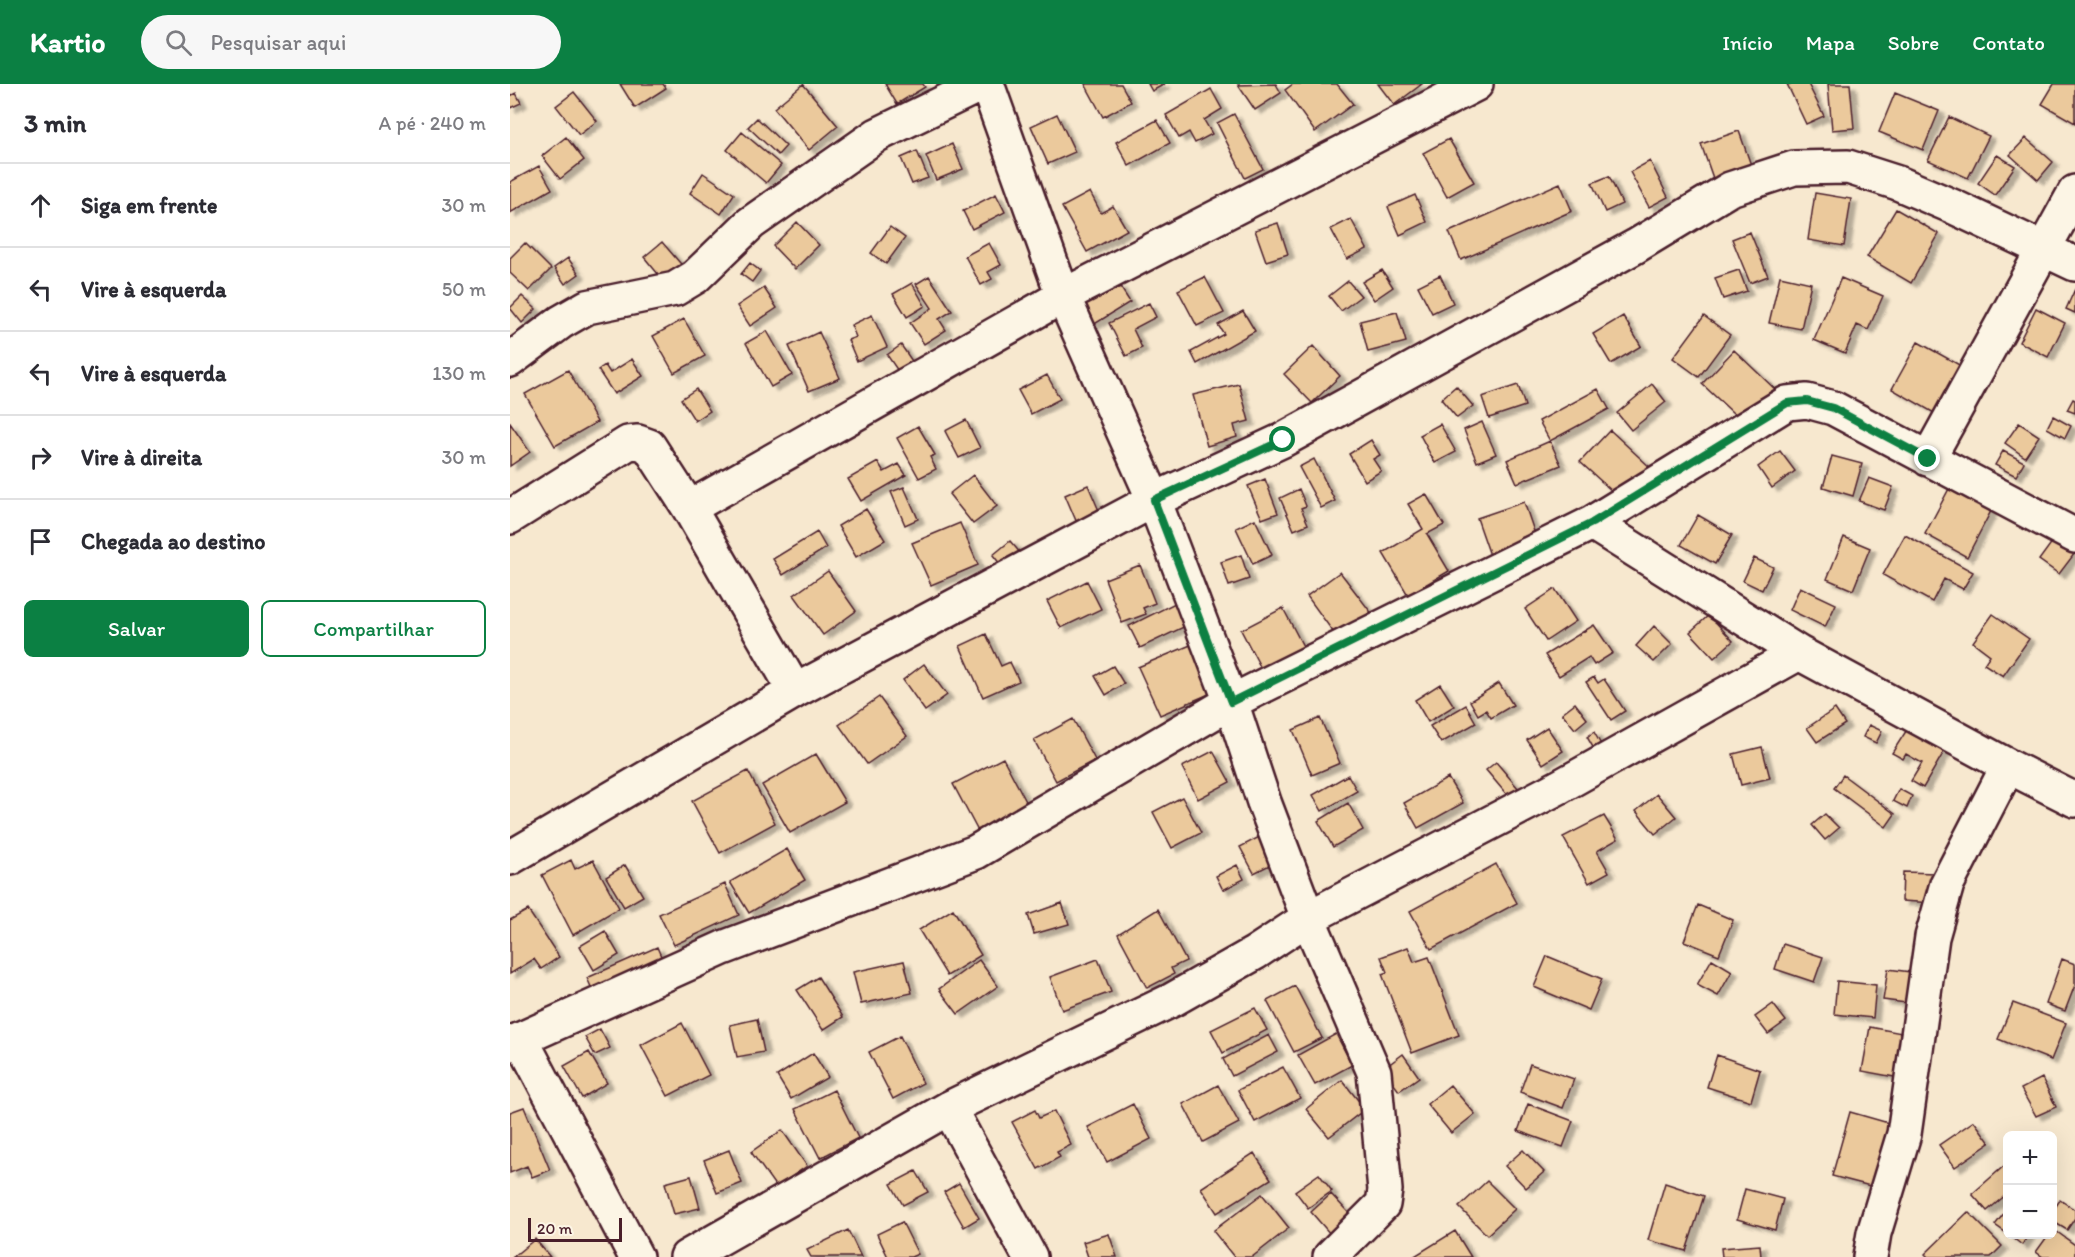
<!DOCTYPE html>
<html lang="pt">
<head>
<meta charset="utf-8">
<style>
  :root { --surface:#fff; --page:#f7f7f7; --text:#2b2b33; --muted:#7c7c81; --line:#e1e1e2; --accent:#0b8043 }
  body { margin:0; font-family:Itim,sans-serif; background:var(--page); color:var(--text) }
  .controls { position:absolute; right:18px; bottom:18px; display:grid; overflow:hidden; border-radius:9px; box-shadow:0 6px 24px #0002 }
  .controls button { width:54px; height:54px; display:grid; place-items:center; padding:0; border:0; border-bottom:2px solid var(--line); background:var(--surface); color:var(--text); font:30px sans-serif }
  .scale { position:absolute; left:18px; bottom:15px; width:94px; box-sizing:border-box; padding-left:6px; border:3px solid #4a1f2b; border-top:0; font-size:16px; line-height:21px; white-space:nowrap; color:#4a1f2b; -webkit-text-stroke:4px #fcf5e5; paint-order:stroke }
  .stop { position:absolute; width:18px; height:18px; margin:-14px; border:4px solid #0b8043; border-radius:50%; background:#fff }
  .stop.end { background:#0b8043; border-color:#fff; box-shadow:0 2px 6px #0008 }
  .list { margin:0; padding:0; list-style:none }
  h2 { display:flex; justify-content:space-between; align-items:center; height:78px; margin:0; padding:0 24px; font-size:26px }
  h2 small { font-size:20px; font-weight:400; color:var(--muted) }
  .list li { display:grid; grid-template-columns:39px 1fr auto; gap:18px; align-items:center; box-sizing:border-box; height:84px; padding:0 24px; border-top:2px solid var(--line) }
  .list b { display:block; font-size:22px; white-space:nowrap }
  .list em { font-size:20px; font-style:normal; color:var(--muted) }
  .actions { display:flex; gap:12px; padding:18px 24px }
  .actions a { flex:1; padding:14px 0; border:2px solid var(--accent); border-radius:9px; text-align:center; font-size:21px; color:var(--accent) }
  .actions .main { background:var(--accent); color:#fff }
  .icon { flex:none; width:33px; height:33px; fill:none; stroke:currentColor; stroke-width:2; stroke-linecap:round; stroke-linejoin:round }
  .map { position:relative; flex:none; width:1565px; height:1173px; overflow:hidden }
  header { display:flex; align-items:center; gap:36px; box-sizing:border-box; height:84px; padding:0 30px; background:var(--accent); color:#fff }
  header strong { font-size:28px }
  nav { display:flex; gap:33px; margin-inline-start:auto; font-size:21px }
  .search { width:420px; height:54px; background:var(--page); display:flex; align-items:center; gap:15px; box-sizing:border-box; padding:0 21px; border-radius:33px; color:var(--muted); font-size:22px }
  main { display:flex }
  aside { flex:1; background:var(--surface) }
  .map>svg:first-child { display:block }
</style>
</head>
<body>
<header>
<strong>Kartio</strong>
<div class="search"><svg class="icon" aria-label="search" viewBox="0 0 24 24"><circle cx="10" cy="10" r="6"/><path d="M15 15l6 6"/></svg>Pesquisar aqui</div>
<nav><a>Início</a><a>Mapa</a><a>Sobre</a><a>Contato</a></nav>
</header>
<main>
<aside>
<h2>3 min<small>A pé · 240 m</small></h2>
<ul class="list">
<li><svg class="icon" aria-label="ahead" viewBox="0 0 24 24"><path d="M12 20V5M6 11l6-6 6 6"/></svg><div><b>Siga em frente</b></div><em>30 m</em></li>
<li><svg class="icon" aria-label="left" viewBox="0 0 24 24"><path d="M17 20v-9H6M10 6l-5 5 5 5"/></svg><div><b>Vire à esquerda</b></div><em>50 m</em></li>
<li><svg class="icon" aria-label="left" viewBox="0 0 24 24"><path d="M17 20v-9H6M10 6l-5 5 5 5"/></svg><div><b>Vire à esquerda</b></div><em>130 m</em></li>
<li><svg class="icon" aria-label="right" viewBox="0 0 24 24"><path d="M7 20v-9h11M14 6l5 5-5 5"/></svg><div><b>Vire à direita</b></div><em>30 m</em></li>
<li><svg class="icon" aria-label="arrive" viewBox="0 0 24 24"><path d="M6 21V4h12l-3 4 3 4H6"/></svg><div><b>Chegada ao destino</b></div></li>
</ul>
<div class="actions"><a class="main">Salvar</a><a>Compartilhar</a></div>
</aside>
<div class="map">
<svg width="1565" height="1173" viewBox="0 0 1565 1173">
  <defs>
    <filter id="shadow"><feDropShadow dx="6" dy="4" stdDeviation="1.5" flood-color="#0004"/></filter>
  </defs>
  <rect width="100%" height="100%" fill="#f7e8cf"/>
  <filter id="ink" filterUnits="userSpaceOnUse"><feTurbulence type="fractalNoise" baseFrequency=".0167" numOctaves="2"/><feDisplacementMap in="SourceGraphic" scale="12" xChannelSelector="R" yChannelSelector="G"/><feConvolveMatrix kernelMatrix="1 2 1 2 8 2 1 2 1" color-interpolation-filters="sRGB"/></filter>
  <g filter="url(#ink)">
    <path fill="#ebc99c" stroke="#4a1f2b" stroke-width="1.5" filter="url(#shadow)" d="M110 0H153L156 4 125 24Z
      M293 0 328 42 299 66 264 24Z
      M375 0H413L415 3 387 20Z
      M575 0H611L621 18 593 33Z
      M638 0H655L642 7Z
      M766 0 771 9 745 26 728 1Z
      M783 0H827L843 20 805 48 775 6Z
      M868 0H912L884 21Z
      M1277 0H1298L1314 32 1296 40Z
      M1318 0H1340L1344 44 1322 46Z
      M1544 0H1565V39L1532 20Z
      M701 5 712 25 694 36 702 50 685 59 679 48 669 54 656 31Z
      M64 8 87 37 69 51 46 22Z
      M6 9 11 19 0 24V12Z
      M1385 9 1429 27 1413 66 1369 48Z
      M547 30 565 68 538 80 521 42Z
      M724 30 753 85 735 94 707 39Z
      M1439 33 1479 52 1458 94 1418 76Z
      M247 34 276 62 268 71 238 43Z
      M647 36 660 59 619 82 606 58Z
      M1229 47 1242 84 1204 97 1191 60Z
      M232 48 271 81 256 99 217 66Z
      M56 53 74 76 50 95 32 72Z
      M1516 54 1543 78 1528 96 1500 71Z
      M939 55 964 98 937 113 913 69Z
      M442 60 453 85 426 96 416 72Z
      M407 67 418 94 402 100 391 74Z
      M1487 71 1505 82 1485 111 1468 99Z
      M1140 77 1158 113 1139 123 1120 88Z
      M29 82 42 105 0 129V98Z
      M193 89 224 110 211 130 180 109Z
      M1099 92 1112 120 1095 128 1082 99Z
      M1050 99 1062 127 951 176 939 148Z
      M580 108 591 129 603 122 617 146 577 168 552 123Z
      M1305 109 1341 115 1334 162 1298 156Z
      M486 110 495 128 462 145 453 127Z
      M905 111 917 138 890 151 878 123Z
      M1386 125 1429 150 1401 199 1357 173Z
      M841 135 857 165 837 175 821 145Z
      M287 138 309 161 285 185 263 162Z
      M768 139 778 170 756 177 745 146Z
      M380 143 395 154 376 180 361 169Z
      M1240 148 1258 192 1240 199 1222 155Z
      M152 158 176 186 158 202 134 173Z
      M15 159 41 185 19 207 0 189V174Z
      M479 159 491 181 478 188 482 195 471 201 455 172Z
      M58 174 69 190 55 200 44 184Z
      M240 179 250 187 242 198 231 190Z
      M872 186 883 203 864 216 852 198Z
      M1229 186 1237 207 1213 215 1205 194Z
      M930 191 943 219 922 229 908 202Z
      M419 192 442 227 429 235 436 246 414 260 400 239 422 224 406 200Z
      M1270 192 1301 199 1291 245 1259 239Z
      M695 193 714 229 687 242 668 206Z
      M1331 194 1373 212 1358 246 1347 241 1335 269 1304 256Z
      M838 197 851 212 831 227 819 212Z
      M402 199 415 222 397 233 383 210Z
      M609 201 620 218 583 241 571 223Z
      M254 204 267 224 240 242 227 222Z
      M1565 205V229L1556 225Z
      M12 212 26 225 12 239 0 224Z
      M639 219 646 233 623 245 632 264 616 272 599 239Z
      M1526 224 1555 239 1538 273 1509 258Z
      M733 227 745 247 687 280 681 268 714 250 708 241Z
      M887 228 896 258 858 268 850 237Z
      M362 231 377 263 347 277 338 256 346 253 341 241Z
      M1113 232 1131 262 1101 280 1083 250Z
      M1194 232 1220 251 1189 293 1163 274Z
      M174 235 195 272 164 289 143 252Z
      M257 247 282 291 261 303 236 259Z
      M309 248 330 294 299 307 279 262Z
      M1408 258 1453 283 1426 330 1382 305Z
      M391 261 404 280 390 290 377 271Z
      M803 262 830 292 802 319 774 290Z
      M1224 266 1269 309 1237 342 1192 300Z
      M122 275 133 292 104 310 88 286 95 281 100 289Z
      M58 286 87 338 45 362 15 310Z
      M537 291 550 315 521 330 508 306Z
      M729 300 739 337 724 341 727 353 697 362 683 311Z
      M1142 300 1156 318 1121 346 1107 329Z
      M1008 301 1015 322 979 334 972 313Z
      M946 302 963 322 947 334 931 315Z
      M186 305 200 327 185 337 171 315Z
      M1088 305 1099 325 1040 357 1029 337Z
      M1563 315 1565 316V329L1557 326Z
      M1543 332 1561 342 1555 354 1537 344Z
      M456 336 470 364 449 374 435 347Z
      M972 338 986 370 967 378 954 346Z
      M0 339 20 368 0 382Z
      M1509 339 1529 352 1515 373 1495 359Z
      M930 340 946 368 925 379 910 351Z
      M408 342 425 371 420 373 426 385 409 394 387 354Z
      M1100 346 1143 386 1114 418 1070 378Z
      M861 356 870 371 863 375 871 387 855 397 839 370Z
      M1040 357 1051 381 1007 399 997 376Z
      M1270 367 1285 387 1262 404 1248 383Z
      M1493 367 1514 378 1506 392 1485 381Z
      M1322 372 1352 380 1343 412 1313 403Z
      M804 375 825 417 811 424 789 383Z
      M368 378 374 388 389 380 396 391 351 417 338 395Z
      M463 391 487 422 463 440 439 410Z
      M1359 394 1383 403 1374 426 1349 417Z
      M755 395 768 429 752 435 738 402Z
      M578 401 590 429 567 439 555 411Z
      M1441 401 1483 423 1457 473 1415 450Z
      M394 403 408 435 395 441 381 408Z
      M789 405 796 422 791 424 798 440 784 446 770 414Z
      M916 410 934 441 917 450 939 487 898 511 873 469 913 445 898 420Z
      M1014 418 1029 462 982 477 967 434Z
      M356 425 375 456 346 473 328 442Z
      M1188 431 1222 451 1205 480 1171 461Z
      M745 435 762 471 743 480 726 444Z
      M450 439 468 481 421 501 402 459Z
      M307 448 316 464 273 491 263 475Z
      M1395 451 1463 488 1453 505 1434 495 1422 518 1373 491Z
      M1334 453 1360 464 1343 506 1317 495Z
      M1545 454 1565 469 1549 490 1529 476Z
      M500 457 512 471 494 485 483 471Z
      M731 471 739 495 719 502 711 478Z
      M1244 474 1263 483 1252 506 1233 497Z
      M630 481 645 519 633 524 636 530 612 539 595 495Z
      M318 487 346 527 313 551 284 511Z
      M830 488 863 531 829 556 797 512Z
      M577 497 591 525 551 544 537 517Z
      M1290 503 1326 520 1315 543 1280 526Z
      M1045 505 1066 537 1036 557 1015 525Z
      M671 516 682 539 630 564 619 542Z
      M773 524 797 570 755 592 731 546Z
      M1483 530 1519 555 1493 592 1474 580 1480 571 1463 558Z
      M1199 531 1223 557 1204 574 1180 548Z
      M1084 541 1103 569 1084 581 1079 573 1049 592 1035 571Z
      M1144 542 1162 560 1144 578 1126 562Z
      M476 550 491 582 500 578 509 597 473 613 450 562Z
      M683 560 704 608 650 631 628 583Z
      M414 580 437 611 415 627 393 596Z
      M603 582 614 600 596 611 585 592Z
      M1084 593 1088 599 1094 595 1115 627 1101 636 1076 598Z
      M989 599 1003 621 981 634 976 626 968 631 960 617Z
      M930 600 944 622 918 638 905 616Z
      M369 613 397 652 357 680 329 641Z
      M1065 619 1077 635 1065 645 1052 629Z
      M956 621 966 639 931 659 920 642Z
      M1325 625 1335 640 1307 658 1297 644Z
      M810 634 830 679 802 691 783 646Z
      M563 635 585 676 546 697 524 656Z
      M1359 641 1372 647 1366 659 1353 653Z
      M1037 643 1053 667 1033 680 1017 656Z
      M1398 644 1435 666 1413 704 1401 697 1412 679 1396 670 1393 675 1382 669Z
      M1084 648 1095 668 1088 672 1077 653Z
      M1252 663 1260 694 1231 701 1223 670Z
      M703 667 720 698 688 715 672 683Z
      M306 670 335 718 280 749 252 701Z
      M493 674 520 725 470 751 443 700Z
      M986 678 1013 710 1003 718 976 686Z
      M238 687 265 739 210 769 182 717Z
      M838 691 847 707 812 727 803 711Z
      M1333 691 1385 730 1376 743 1324 704Z
      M938 694 953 719 908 744 894 719Z
      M1389 705 1402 712 1397 724 1383 717Z
      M1147 710 1166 733 1145 750 1126 727Z
      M672 713 691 749 662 764 643 728Z
      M838 719 853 746 823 763 808 737Z
      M1315 730 1329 744 1315 756 1302 741Z
      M1094 732 1108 755 1087 767 1099 788 1079 799 1053 753Z
      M757 749 771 775 744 789 730 763Z
      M277 765 295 796 239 829 220 798Z
      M61 776 65 785 83 776 109 824 63 851 32 791Z
      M986 780 1007 819 921 865 900 827Z
      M115 781 133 812 114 823 96 793Z
      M727 781 734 795 713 806 706 792Z
      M1393 788 1425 789 1424 819 1392 817Z
      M215 800 229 831 164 861 149 830Z
      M552 819 559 840 524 850 518 831Z
      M1188 821 1223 836 1209 871 1174 857Z
      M443 825 471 871 437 892 409 846Z
      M648 825 676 877 661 884 664 890 637 904 608 850Z
      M18 826 49 873 31 885 24 875 0 890V836Z
      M95 847 109 871 84 886 70 862Z
      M1273 860 1313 873 1304 898 1265 885Z
      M147 863 157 886 87 916 77 894Z
      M898 863 904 878 919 873 949 951 902 969 872 890 877 888 871 873Z
      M1037 872 1092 895 1079 926 1024 903Z
      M588 875 601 908 552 926 540 893Z
      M1202 875 1222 887 1208 912 1187 901Z
      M1552 875 1565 880V901L1555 927 1536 920Z
      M469 876 488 902 448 930 429 905Z
      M394 877 402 909 351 920 343 888Z
      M1378 885 1408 889 1404 920 1373 916Z
      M308 893 333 933 313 946 287 906Z
      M1327 897 1366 901 1363 934 1324 930Z
      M785 902 812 954 784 968 757 917Z
      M1503 919 1556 939 1541 976 1488 955Z
      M1263 920 1276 937 1258 950 1245 933Z
      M745 924 757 946 713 969 701 946Z
      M247 935 254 968 227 973 220 941Z
      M172 939 199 991 158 1012 131 961Z
      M1360 943 1397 950 1390 994 1352 987Z
      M90 945 100 964 85 971 75 953Z
      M826 950 842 981 805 1001 788 971Z
      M759 951 768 968 722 992 713 975Z
      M390 952 413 999 383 1015 359 968Z
      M79 968 97 999 72 1014 54 982Z
      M303 969 318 993 281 1015 267 992Z
      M893 970 909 993 889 1007 873 985Z
      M1207 971 1250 986 1241 1017 1197 1003Z
      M1020 980 1064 995 1053 1024 1010 1008Z
      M773 983 790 1014 745 1038 728 1006Z
      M1532 994 1546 1023 1526 1032 1511 1005Z
      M832 996 855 1025 819 1053 796 1025Z
      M708 1001 729 1039 693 1058 673 1020Z
      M940 1001 965 1030 941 1049 917 1020Z
      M324 1006 348 1054 310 1074 285 1025Z
      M623 1020 641 1055 597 1078 578 1043Z
      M1018 1020 1063 1037 1053 1063 1008 1047Z
      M14 1023 40 1086 22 1093 17 1082 0 1089V1028Z
      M525 1026 529 1034 544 1027 561 1061 547 1068 550 1073 528 1085 502 1038Z
      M1340 1028 1389 1042 1372 1105 1322 1092Z
      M1464 1037 1480 1059 1445 1083 1429 1061Z
      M272 1046 297 1082 266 1103 241 1068Z
      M219 1066 232 1099 207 1109 194 1076Z
      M1013 1066 1034 1088 1016 1104 995 1082Z
      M744 1069 761 1095 707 1129 691 1104Z
      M1495 1081 1498 1109 1477 1127 1462 1110Z
      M406 1087 418 1108 393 1121 381 1100Z
      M809 1090 822 1107 798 1124 785 1107Z
      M181 1092 190 1124 164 1130 155 1099Z
      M977 1097 1005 1125 977 1151 949 1123Z
      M449 1099 469 1134 454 1143 434 1108Z
      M1155 1099 1194 1112 1176 1167 1138 1156Z
      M1235 1105 1273 1115 1265 1146 1227 1135Z
      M752 1110 779 1144 742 1173H724L703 1147Z
      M821 1110 849 1140 828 1159 801 1128Z
      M1550 1116 1565 1126V1134L1557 1146 1542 1137V1128Z
      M1498 1124V1150L1485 1141Z
      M1458 1128 1492 1162 1481 1173H1418L1415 1170Z
      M392 1138 408 1170 401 1173H378L367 1150Z
      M1543 1145 1565 1161V1173H1533L1526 1168 1539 1150H1542Z
      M338 1146 351 1173H301L297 1166Z
      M945 1147 961 1173H903Z
      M599 1150 607 1173H578L573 1158Z
      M1498 1150H1519L1512 1161Z
      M25 1155 40 1173H3Z
      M1250 1161 1251 1173H1212L1211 1164Z"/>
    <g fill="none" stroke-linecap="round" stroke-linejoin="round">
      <g stroke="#4a1f2b" stroke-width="38">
        <path id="minor" d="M0 276 51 238 77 223 165 205 185 193 241 139 367 51 472 0
          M1418 375 1565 108
          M179 424 285 607
          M0 433 118 359 128 358 139 362 179 424 553 212 966 0
          M1082 439 1289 569 1498 682 1565 716
          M0 774 285 607 644 416 773 356 1126 162 1220 105 1284 84 1338 83 1388 99 1444 123 1565 180
          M11 955 126 1173
          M0 960 213 864 466 768 721 618 1082 439 1277 319 1297 317 1323 324 1565 452
          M439 1024 520 1173
          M177 1173 439 1024 662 916 745 869 798 834 754 718 721 618 644 416 553 212 477 0
          M820 1173 873 1120 875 1106 864 988 798 834 1049 703 1289 569
          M1360 1173 1364 1149 1394 1050 1422 853 1437 800 1498 682"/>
      </g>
      <use href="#minor" stroke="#fcf5e5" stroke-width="33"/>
    </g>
  </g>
  <g fill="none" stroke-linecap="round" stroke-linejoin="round" filter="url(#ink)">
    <path stroke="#0b8043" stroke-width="8" d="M773 356 644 416 721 618 1082 439 1277 319 1297 317 1323 324 1418 375"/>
  </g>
</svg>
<div class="controls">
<button>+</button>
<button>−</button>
</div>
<div class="scale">20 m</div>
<div class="stop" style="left:773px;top:356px"></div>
<div class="stop end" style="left:1418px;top:375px"></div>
</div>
</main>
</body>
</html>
